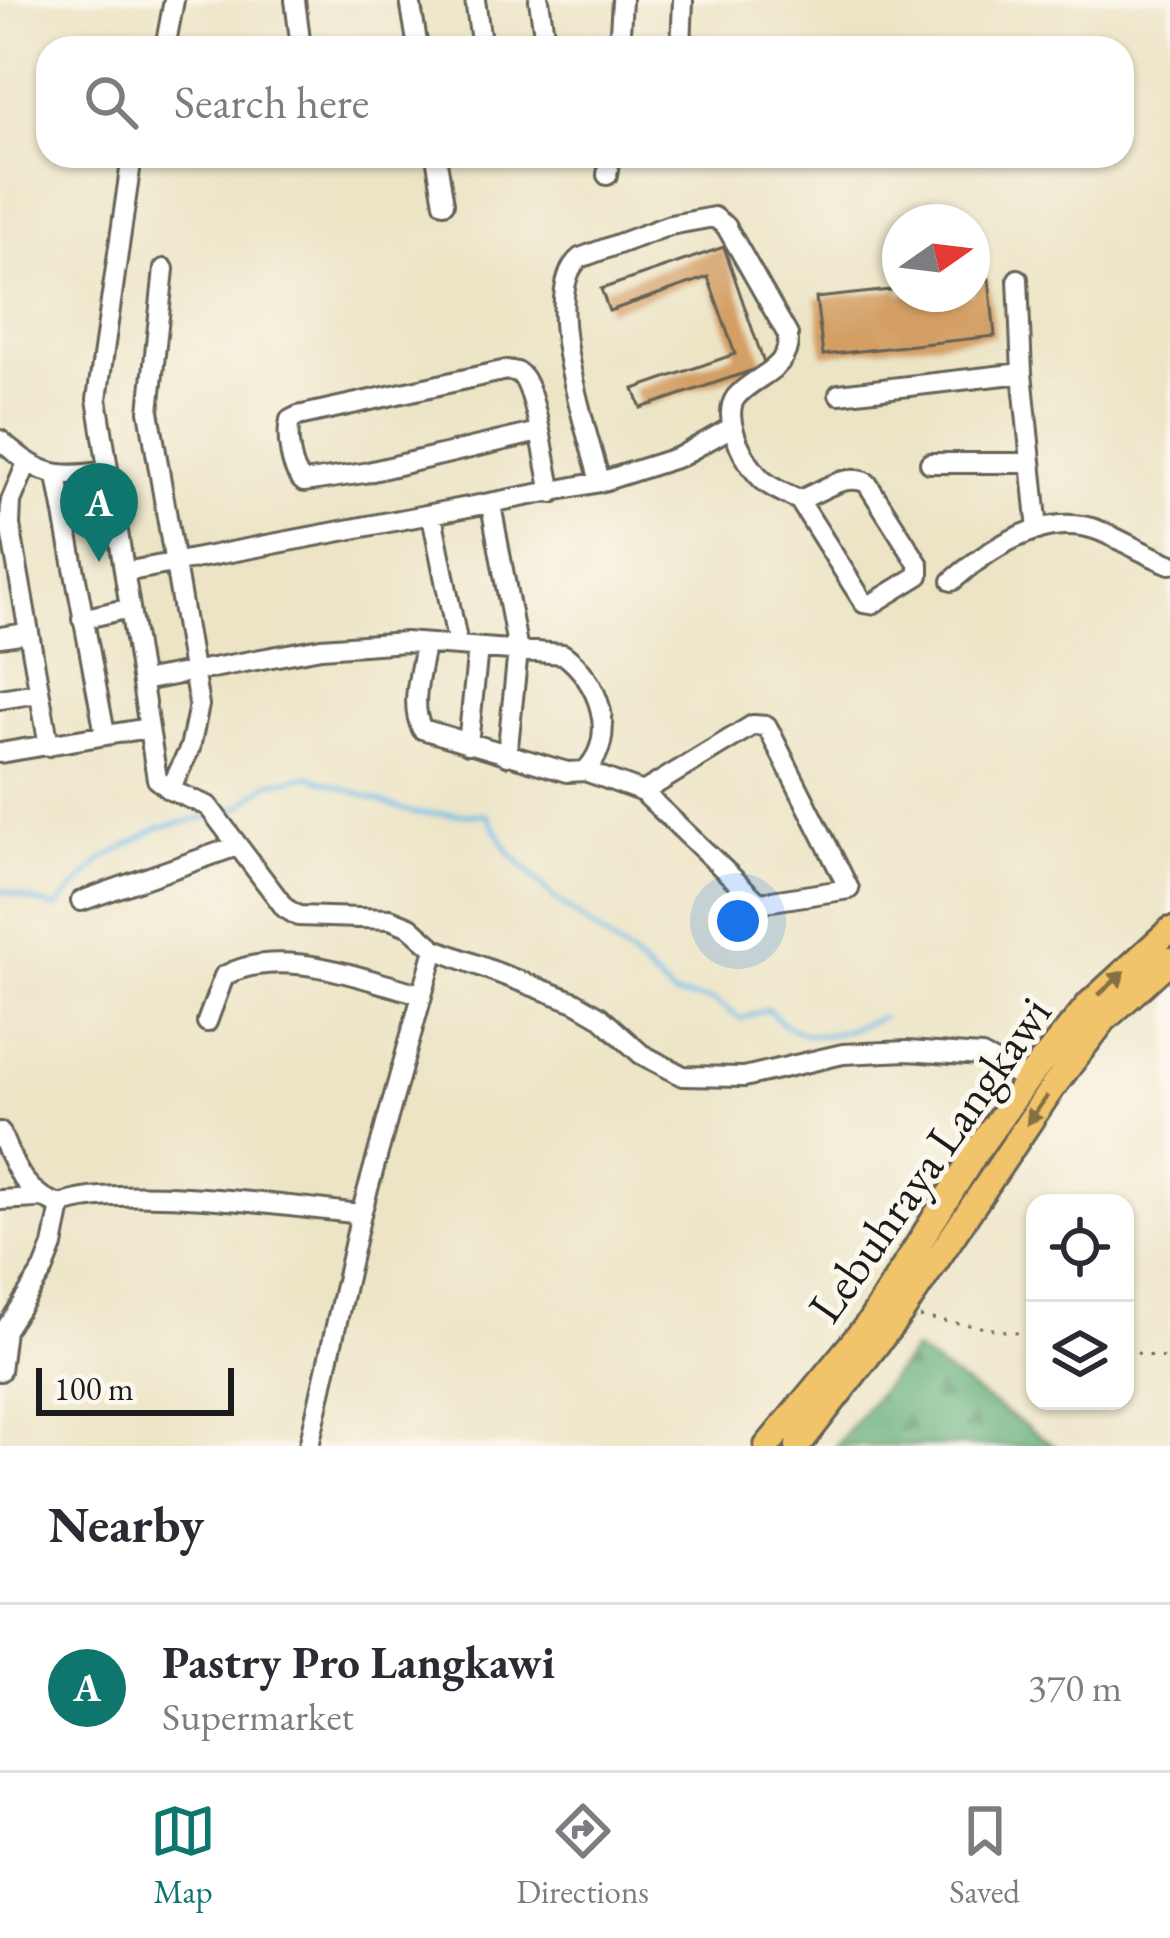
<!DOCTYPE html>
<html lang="en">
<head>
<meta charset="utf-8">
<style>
  :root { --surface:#fff; --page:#f2f2f3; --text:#2b2b33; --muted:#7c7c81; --line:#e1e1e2; --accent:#0f766e }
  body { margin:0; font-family:"EB Garamond",serif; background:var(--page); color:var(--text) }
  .controls { position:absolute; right:36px; bottom:36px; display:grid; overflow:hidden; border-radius:24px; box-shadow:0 3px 9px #0004 }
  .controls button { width:108px; height:108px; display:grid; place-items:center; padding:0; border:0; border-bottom:3px solid var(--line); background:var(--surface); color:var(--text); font:60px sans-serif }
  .compass { position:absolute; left:882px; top:204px; width:108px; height:108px; border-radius:50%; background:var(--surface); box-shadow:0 3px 9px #0004; rotate:76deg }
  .scale { position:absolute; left:36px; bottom:30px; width:198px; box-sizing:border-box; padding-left:12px; border:6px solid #1c1c1c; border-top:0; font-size:33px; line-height:42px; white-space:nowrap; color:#1c1c1c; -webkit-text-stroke:9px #fbf7ec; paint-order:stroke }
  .you { position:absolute; left:738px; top:921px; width:42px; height:42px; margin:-30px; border:9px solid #fff; border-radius:50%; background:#1a73e8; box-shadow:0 0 0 18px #1a73e833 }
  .badge { display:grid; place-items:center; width:78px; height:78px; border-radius:50%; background:var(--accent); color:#fff; font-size:39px; font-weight:700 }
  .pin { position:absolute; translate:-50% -99px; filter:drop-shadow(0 3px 6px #0008) }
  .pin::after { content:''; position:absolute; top:63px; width:42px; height:36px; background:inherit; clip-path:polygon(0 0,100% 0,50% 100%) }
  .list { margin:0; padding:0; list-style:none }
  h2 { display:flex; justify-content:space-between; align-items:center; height:156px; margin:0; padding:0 48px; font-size:51px }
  h2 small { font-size:39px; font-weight:400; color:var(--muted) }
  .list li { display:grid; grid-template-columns:78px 1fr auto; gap:36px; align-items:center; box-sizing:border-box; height:168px; padding:0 48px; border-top:3px solid var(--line) }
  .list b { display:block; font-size:45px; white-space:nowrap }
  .list p { margin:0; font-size:39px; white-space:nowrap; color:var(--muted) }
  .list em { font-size:39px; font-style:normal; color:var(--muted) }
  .icon { flex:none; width:66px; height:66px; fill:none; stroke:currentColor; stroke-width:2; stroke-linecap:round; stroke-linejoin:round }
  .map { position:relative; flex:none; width:1170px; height:1446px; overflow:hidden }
  .search { position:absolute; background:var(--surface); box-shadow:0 3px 9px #0004; left:36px; right:36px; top:36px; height:132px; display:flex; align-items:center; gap:30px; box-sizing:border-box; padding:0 42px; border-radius:36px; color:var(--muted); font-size:45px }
  .sheet { height:324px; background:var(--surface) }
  nav { display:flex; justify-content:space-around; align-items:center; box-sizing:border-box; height:168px; border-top:3px solid var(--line); background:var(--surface); font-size:33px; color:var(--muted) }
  nav a { display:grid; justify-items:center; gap:6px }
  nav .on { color:var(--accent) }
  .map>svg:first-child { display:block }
</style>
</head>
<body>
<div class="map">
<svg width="1170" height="1446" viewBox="0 0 1170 1446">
  <defs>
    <pattern id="forest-firs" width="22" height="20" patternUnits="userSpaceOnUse" patternTransform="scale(3)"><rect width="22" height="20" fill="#62ae78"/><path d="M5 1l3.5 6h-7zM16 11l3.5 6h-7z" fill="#508d62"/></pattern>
  </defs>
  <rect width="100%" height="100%" fill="#fbf7ec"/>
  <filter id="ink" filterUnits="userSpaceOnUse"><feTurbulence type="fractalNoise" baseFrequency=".00833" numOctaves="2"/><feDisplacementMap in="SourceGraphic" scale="24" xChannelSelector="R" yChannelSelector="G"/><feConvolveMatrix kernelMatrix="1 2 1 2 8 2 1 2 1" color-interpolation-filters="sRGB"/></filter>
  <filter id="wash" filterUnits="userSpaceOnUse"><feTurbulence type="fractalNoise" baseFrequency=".004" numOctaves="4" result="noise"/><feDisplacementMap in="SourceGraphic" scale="48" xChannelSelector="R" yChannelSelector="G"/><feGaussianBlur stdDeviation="2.7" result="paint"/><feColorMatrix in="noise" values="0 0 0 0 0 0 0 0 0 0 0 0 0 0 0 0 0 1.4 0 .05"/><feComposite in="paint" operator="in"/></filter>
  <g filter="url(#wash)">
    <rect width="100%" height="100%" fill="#ece4c5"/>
    <path fill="url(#forest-firs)" stroke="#3f654a" stroke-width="3" d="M914 1350 1054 1446H835Z"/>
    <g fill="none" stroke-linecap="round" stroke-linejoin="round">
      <path stroke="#6dbbe7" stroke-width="4.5" d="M221 813 240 807 269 783 309 776 413 813 487 815 509 852 554 898 633 958 674 996 713 1000 741 1019 768 1009C804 1052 839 1033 882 1017
        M0 890 56 908 100 861 160 827 210 817"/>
    </g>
    <g id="blocks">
      <path fill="#d39f65" d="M724 247 765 366 641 408 634 389 735 354 708 277 609 311 601 289Z
        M989 279 995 336 823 355 816 298 900 289V294H972V281Z"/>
    </g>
  </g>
  <g filter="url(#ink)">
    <use href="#blocks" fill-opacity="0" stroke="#656257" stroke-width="3"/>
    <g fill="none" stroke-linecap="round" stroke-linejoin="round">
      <g stroke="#656257" stroke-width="24">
        <path id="minor" d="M295 0 301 48
          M410 0 418 48
          M475 0 482 48
          M539 0 546 48
          M165 48 174 0
          M619 48 622 0
          M681 48 683 0
          M132 156 97 399 157 779 170 790 208 806 285 908 298 916 390 919 410 927 435 949 575 1002 599 1016 641 1054 683 1076 744 1077 843 1054 907 1051 982 1056 1027 1080
          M436 156 444 203
          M607 175 610 156
          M164 269 149 411 199 705 190 748 170 790
          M1018 279 1022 373 1038 530
          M839 394 1022 373
          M539 432 364 473 304 482C291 473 286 437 290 420L298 416 507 370C516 372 518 370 524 379 537 400 546 466 552 493
          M0 440C39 474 54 480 106 471
          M27 463 11 501 10 525 49 746
          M930 463H1031
          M57 476 105 734
          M600 482C588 433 538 292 580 258L670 225 714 217 726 226 788 335C790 372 755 374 736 397 720 418 747 468 765 482 775 490 788 495 799 500 822 492 844 472 867 483L919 565V575L872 604 864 603 799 500
          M491 505 518 651 507 756
          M432 516 456 635
          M125 572 600 482 679 457 732 427
          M952 581C990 548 1047 510 1100 531 1124 541 1146 555 1170 564
          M82 619 130 608
          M0 637 27 633
          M425 645C421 670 409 706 422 729L567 772 585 771 643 792 759 903 849 889 767 726 753 725 643 792
          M142 681 321 648 405 642 563 654C598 679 620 736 585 771
          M0 699 38 693
          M468 744 478 648
          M0 753 148 728
          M81 901 237 846
          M207 1022 224 976C282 944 362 980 421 994
          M0 1132C14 1165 24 1195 61 1205
          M0 1200 37 1198
          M0 1371 5 1330 44 1269 53 1246 61 1205C114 1182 297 1207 361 1214
          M309 1446 361 1214 435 949"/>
      </g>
      <g stroke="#656257" stroke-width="30">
        <path id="major" d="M767 1446 869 1323 976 1152 1027 1080 1089 1004 1170 930
          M798 1446 901 1313 1050 1091 1104 1020 1170 960"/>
      </g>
      <path stroke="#656257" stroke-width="3" stroke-dasharray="3 9" stroke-linecap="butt" d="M920 1317 1035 1336
        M1125 1351 1170 1359"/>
      <use href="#minor" stroke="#fff" stroke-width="18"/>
      <use href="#major" stroke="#f1c36a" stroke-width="24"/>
    </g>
    <defs><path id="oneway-solid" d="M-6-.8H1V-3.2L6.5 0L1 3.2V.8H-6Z" transform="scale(3)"/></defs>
    <g fill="#867043">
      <use href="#oneway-solid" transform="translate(1112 983) rotate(-42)"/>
      <use href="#oneway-solid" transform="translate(1037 1110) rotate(125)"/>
    </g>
  </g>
  <g text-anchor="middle" stroke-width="10" stroke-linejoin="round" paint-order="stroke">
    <g font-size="48" fill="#1c1c1c" stroke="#fbf7ec">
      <text transform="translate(929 1159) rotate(-55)" y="17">Lebuhraya Langkawi</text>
    </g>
  </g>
</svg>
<div class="controls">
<button><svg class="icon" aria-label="locate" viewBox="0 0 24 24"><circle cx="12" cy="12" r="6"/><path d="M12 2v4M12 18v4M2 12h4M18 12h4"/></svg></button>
<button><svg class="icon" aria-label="layers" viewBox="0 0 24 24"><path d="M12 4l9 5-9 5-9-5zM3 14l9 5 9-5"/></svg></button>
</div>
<svg class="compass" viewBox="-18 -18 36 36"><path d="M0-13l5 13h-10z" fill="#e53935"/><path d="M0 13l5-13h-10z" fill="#7c7c81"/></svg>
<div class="scale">100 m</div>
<div class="you"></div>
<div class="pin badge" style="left:99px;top:562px">A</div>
<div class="search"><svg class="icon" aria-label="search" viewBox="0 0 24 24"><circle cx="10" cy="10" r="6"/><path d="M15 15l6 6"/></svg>Search here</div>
</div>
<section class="sheet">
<h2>Nearby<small></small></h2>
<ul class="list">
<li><span class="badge">A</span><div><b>Pastry Pro Langkawi</b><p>Supermarket</p></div><em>370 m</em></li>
</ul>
</section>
<nav>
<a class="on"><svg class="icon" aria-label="map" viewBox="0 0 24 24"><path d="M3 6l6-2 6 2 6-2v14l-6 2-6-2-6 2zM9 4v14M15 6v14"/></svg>Map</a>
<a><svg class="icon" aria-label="directions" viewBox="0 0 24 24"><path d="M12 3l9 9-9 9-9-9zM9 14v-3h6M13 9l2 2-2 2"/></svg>Directions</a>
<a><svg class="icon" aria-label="saved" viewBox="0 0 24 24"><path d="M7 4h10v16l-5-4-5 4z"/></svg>Saved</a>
</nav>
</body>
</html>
